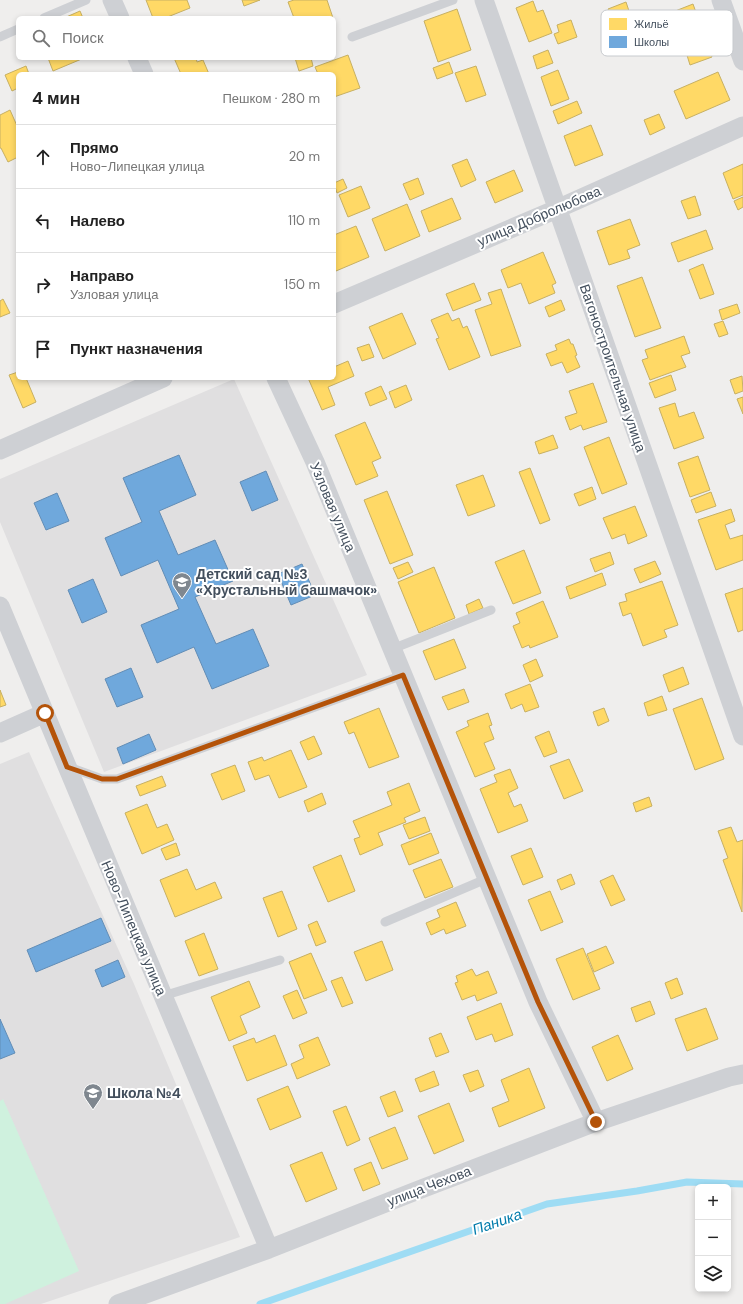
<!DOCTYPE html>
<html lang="ru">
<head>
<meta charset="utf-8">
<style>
  :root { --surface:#fff; --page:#f6f6f6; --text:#222; --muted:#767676; --line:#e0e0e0 }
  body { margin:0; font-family:"DM Sans",sans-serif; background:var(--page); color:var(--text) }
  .controls { position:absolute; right:12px; bottom:12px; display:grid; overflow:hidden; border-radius:6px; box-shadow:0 2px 6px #0003 }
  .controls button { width:36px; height:36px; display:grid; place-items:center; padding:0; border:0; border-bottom:1px solid var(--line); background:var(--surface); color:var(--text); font:20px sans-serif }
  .stop { position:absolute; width:12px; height:12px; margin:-9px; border:3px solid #b45309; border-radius:50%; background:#fff }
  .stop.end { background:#b45309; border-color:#fff; box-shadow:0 1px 4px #0008 }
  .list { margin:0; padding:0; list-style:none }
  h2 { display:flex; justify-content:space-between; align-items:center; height:52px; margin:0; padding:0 16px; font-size:17px }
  h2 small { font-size:13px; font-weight:400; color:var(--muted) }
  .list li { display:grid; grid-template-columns:26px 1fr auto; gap:12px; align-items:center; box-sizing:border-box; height:64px; padding:0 16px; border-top:1px solid var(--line) }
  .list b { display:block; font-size:15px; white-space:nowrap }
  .list p { margin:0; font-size:13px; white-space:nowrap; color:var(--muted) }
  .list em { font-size:13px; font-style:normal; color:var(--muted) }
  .icon { flex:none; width:22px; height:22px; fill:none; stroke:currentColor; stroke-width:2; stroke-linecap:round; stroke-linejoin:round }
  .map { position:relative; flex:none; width:743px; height:1304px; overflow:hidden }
  .search { position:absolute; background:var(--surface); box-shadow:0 2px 6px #0003; left:16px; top:16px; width:320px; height:44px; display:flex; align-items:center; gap:10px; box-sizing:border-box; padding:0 14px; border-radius:6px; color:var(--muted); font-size:15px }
  .panel { position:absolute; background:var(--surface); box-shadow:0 2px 6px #0003; left:16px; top:72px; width:320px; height:308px; border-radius:6px }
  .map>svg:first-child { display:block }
</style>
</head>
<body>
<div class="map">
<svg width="743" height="1304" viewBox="0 0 743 1304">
  <rect width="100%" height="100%" fill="#efeeed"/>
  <path fill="#e0dfe0" d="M234 379 367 675 104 772 0 522V479Z
    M29 752 134 984 240 1237 41 1304H0V764Z"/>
  <path fill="#cff1de" d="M3 1099 79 1271 5 1304H0V1101Z"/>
  <path fill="#ffd966" stroke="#c7b063" d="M146 0H187L190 8 165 18H153Z
    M242 0H260L244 6Z
    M294 0H327L333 18H294L288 2Z
    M533 1 537 12 543 10 552 33 529 42 516 8Z
    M626 2 630 14 613 21 608 9Z
    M693 4 702 29 670 41 660 17Z
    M457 9 471 50 438 62 424 21Z
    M80 11 83 18H64Z
    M571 20 577 37 558 44 554 34 559 32 557 25Z
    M707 45 712 57 690 65 686 52Z
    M548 50 553 63 537 69 533 56Z
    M348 55 360 88 334 97V74H318L315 67Z
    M48 58H84L53 71Z
    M174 58H196L197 62 203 60 209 74H181Z
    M295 58H311L313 66 299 71Z
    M449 62 453 73 437 79 433 68Z
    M26 66 29 74H18V88L12 91 5 75Z
    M476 66 486 95 466 102 455 73Z
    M558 70 569 99 551 106 541 77Z
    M718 72 730 100 686 119 674 91Z
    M577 101 582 113 558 124 553 111Z
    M10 110 18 128V157L8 162 1 148H0V115Z
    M659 114 665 128 650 135 644 120Z
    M591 125 603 155 575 166 564 136Z
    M467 159 476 180 461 187 452 165Z
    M743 164V195L733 199 723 173Z
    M514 170 523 191 495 203 486 182Z
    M418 178 424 194 410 200 403 184Z
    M343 179 347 188 337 193 334 183Z
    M361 186 370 208 348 217 339 195Z
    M695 196 701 215 688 219 681 201Z
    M743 197V207L738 210 734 201Z
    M452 198 461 219 429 232 421 211Z
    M407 204 420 236 385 251 372 219Z
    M630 219 640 245 627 250 630 258 609 265 597 231Z
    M356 226 369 257 336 271 334 267V235Z
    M706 230 713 249 678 262 671 243Z
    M543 252 556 283 552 285 555 293 529 304 521 283 508 288 501 270Z
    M703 264 714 294 700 299 689 270Z
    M642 277 661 328 635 337 617 286Z
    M474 283 481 300 453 311 446 294Z
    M501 289 521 346 491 356 475 310 492 304 488 293Z
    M3 299 10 313 0 317V301Z
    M561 300 565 310 549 317 545 307Z
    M737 304 740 313 722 320 719 310Z
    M402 313 416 344 383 359 369 327Z
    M448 313 452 321 459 318 463 328 467 326 480 357 449 370 436 339 439 338 431 320Z
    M723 321 728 334 719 337 714 324Z
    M684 336 690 353 681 356 686 367 650 380 642 360 648 358 645 350Z
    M569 339 571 344H573L577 355 575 356 580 367 567 373 562 362 551 366 546 354 557 350 555 345Z
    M369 344 374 357 362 361 357 348Z
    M348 361 354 376 328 387 335 405 322 410 308 378H334V367Z
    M18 372V378H26L36 402 23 408 9 375Z
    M671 375 676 390 655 398 649 383Z
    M742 376 743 391 735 394 730 380Z
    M593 383 607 422 583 430 581 425 570 430 565 417 577 413 569 391Z
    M406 385 412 400 395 408 389 392Z
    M381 386 387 399 370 406 365 393Z
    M743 397V414L737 399Z
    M675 403 679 417 694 412 704 438 674 449 659 408Z
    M365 422 381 458 372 462 378 476 356 485 335 435Z
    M553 435 558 448 539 454 535 442Z
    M609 437 627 484 602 494 584 447Z
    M698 456 710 490 690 497 678 463Z
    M530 468 550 520 540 524 519 472Z
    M483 475 495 506 468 516 456 485Z
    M592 487 596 499 579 506 574 494Z
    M387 491 413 555 390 564 364 500Z
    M711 492 716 506 696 513 691 500Z
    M635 506 647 536 628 544 625 534 612 539 603 518Z
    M731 509 735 521 725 525 730 539 743 535V560L716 570 698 520Z
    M524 550 541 593 513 604 495 562Z
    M610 552 614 564 595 572 590 559Z
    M655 561 661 574 640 583 634 569Z
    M408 562 413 572 398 579 393 568Z
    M434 567 455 618 419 633 398 582Z
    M602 573 606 585 570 599 566 587Z
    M662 581 678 625 664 630 667 637 643 646 631 613 623 616 619 603 627 601 625 594Z
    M743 588V630L738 632 725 594Z
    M479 599 483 608 469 614 466 605Z
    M543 601 558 637 530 648 529 645 522 648 513 626 520 623 516 613Z
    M454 639 466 668 435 680 423 651Z
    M536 659 543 676 530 682 523 665Z
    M683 667 689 684 669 692 663 675Z
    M530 684 539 707 525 712 522 704 511 709 505 694Z
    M464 689 469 702 448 710 442 697Z
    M0 690 6 705 0 707Z
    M662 696 667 710 648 716 644 703Z
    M702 698 724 759 695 770 673 709Z
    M379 708 399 757 369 768 354 732 349 734 344 722Z
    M604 708 609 721 598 726 593 712Z
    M488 713 492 725 489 726 494 739 484 743 495 769 475 777 456 732 469 726 467 721Z
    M549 731 557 752 544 757 535 737Z
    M314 736 322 754 308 760 300 742Z
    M291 750 307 787 279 798 269 775 255 780 248 762 262 757 264 761Z
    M569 759 583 791 564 799 550 766Z
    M235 765 245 791 222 800 211 774Z
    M510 769 518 788 508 793 514 807 521 804 528 821 498 833 480 789 497 782 494 775Z
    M162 776 166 786 140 796 136 786Z
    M409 783 420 811 404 818 406 822 378 833 383 845 360 855 354 839 360 837 353 821 392 805 387 792Z
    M322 793 326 804 308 812 304 801Z
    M649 797 652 806 636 812 633 803Z
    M147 804 157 828 167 824 174 840 142 854 125 813Z
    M425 817 430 831 409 839 403 825Z
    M731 827 737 842 743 840 742 912 723 860 728 858 718 831Z
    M431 833 439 853 409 865 401 845Z
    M176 843 180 855 166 860 161 849Z
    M531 848 543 877 523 885 511 856Z
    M341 855 355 891 328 902 313 867Z
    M441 859 453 887 425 898 413 870Z
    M187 869 196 890 215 882 222 898 175 917 160 880Z
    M571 874 575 884 561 890 557 880Z
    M613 875 625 900 611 906 600 881Z
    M282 891 297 929 278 937 263 898Z
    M550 891 563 922 541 931 528 900Z
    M456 902 466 926 446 934 444 929 431 935 426 923 440 917 437 910Z
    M317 921 326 942 316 946 308 925Z
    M204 933 218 969 199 976 185 941Z
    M382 941 393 970 366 981 354 952Z
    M606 946 614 963 594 972 587 954Z
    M583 948 600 989 573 1000 556 959Z
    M311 953 327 990 304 999 289 962Z
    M472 969 476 976 488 971 497 993 477 1001 475 995 462 1000 455 983 458 982 456 976Z
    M342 977 353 1003 342 1007 331 981Z
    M677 978 683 994 671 999 665 983Z
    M249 981 260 1007 240 1016 247 1033 229 1041 211 997Z
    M297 990 307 1013 293 1019 283 996Z
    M650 1001 655 1014 636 1022 631 1008Z
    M501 1003 513 1035 495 1042 492 1034 476 1040 467 1017Z
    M706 1008 718 1039 687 1051 675 1019Z
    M441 1033 449 1052 436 1057 429 1038Z
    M275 1035 287 1065 247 1081 233 1046 254 1038 256 1043Z
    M618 1035 633 1069 607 1081 592 1047Z
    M318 1037 330 1065 297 1079 291 1064 304 1058 299 1045Z
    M529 1068 545 1108 499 1127 492 1108 509 1101 501 1080Z
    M478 1070 484 1086 470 1092 463 1075Z
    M434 1071 439 1085 420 1092 415 1079Z
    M288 1086 301 1117 270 1130 257 1099Z
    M395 1091 403 1111 388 1117 380 1097Z
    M449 1103 464 1141 434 1154 418 1116Z
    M346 1106 360 1140 347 1146 333 1111Z
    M395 1127 408 1159 382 1169 369 1138Z
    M322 1152 337 1189 306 1202 290 1165Z
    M371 1162 380 1184 363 1191 354 1169Z"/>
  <path fill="#6fa8dc" stroke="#628db6" d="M179 455 196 495 159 511 178 555 215 540 233 581 195 597 216 644 253 629 269 666 212 689 194 647 157 663 141 625 179 609 158 560 121 576 105 538 142 522 123 478Z
    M266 471 278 500 252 511 240 482Z
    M57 493 69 521 46 530 34 503Z
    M302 564 315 595 291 605 278 574Z
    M93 579 107 612 82 623 68 590Z
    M131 668 143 697 117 707 105 679Z
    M149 734 156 750 123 764 117 748Z
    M101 918 111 941 36 972 27 950Z
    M118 960 125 977 102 987 95 970Z
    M0 1019 15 1053 0 1059Z"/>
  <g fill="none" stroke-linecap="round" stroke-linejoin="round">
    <path stroke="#9edcf4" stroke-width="7" d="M260 1304 547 1204 637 1191 687 1182 743 1184"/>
    <path stroke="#ced0d4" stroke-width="9" d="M44 18 86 0
      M0 37 18 29
      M352 37 453 0
      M392 649 491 610
      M69 767 102 779H117L403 675
      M385 922 486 879
      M163 996 280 960"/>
    <path stroke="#ced0d4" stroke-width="19" d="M112 0 120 18
      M484 0 743 736
      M721 0 743 61
      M137 58 144 74
      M334 304 557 209 743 126
      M276 378 315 462 538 1002 596 1122
      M0 450 163 378
      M0 606 269 1249
      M0 733 45 713
      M118 1304 269 1249 416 1191 596 1122 729 1077 743 1074"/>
  </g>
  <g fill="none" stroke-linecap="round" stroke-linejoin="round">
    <path stroke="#b45309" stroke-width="5" d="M45 713 67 767 102 779H117L403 675 538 1002 596 1122"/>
  </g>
  <defs>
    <g id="school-pin" transform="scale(1)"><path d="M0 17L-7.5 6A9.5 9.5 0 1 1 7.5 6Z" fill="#7f878f" stroke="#fff"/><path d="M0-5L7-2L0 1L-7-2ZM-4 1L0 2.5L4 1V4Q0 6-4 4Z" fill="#fff"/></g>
  </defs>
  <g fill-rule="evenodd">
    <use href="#school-pin" x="182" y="582"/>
    <use href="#school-pin" x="93" y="1093"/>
  </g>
  <g text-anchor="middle" stroke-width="4" stroke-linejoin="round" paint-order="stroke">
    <g font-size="14" fill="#434f5d" stroke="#fff">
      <text transform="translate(539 216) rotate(-23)" y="5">улица Добролюбова</text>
      <text transform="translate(613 368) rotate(71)" y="5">Вагоностроительная улица</text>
      <text transform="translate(333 507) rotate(67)" y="5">Узловая улица</text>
      <text transform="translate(134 928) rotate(67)" y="5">Ново-Липецкая улица</text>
      <text transform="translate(429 1186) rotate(-21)" y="5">улица Чехова</text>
    </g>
    <g font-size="14" font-weight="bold" fill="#434f5d" stroke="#fff" text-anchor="start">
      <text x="196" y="579">Детский сад №3<tspan x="196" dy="16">«Хрустальный башмачок»</tspan></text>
      <text x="107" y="1098">Школа №4</text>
    </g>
    <g font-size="15" font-style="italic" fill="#017bab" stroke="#fff">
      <text transform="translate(497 1222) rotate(-19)" y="5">Паника</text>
    </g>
  </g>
  <rect x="601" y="10" width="132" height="46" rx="6" fill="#fff" stroke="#c7cace" stroke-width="1"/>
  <rect x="609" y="18" width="18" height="12" fill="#ffd966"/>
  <rect x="609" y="36" width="18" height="12" fill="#6fa8dc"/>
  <g font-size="11" fill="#434f5d">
    <text x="634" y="28">Жильё</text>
    <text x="634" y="46">Школы</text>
  </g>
</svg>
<div class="controls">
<button>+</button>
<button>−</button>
<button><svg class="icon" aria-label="layers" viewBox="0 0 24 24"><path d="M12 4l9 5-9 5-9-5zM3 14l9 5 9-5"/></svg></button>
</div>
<div class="stop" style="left:45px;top:713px"></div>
<div class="stop end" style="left:596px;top:1122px"></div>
<div class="search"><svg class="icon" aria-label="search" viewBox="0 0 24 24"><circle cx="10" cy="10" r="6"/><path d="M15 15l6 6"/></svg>Поиск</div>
<section class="panel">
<h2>4 мин<small>Пешком · 280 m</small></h2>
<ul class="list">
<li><svg class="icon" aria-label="ahead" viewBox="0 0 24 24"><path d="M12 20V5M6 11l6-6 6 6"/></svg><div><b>Прямо</b><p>Ново-Липецкая улица</p></div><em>20 m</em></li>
<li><svg class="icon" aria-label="left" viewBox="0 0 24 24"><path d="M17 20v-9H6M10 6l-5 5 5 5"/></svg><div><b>Налево</b></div><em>110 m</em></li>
<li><svg class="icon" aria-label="right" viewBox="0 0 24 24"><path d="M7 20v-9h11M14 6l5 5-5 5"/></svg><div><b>Направо</b><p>Узловая улица</p></div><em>150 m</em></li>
<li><svg class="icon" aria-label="arrive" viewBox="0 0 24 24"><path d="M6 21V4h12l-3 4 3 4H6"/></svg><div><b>Пункт назначения</b></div></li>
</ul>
</section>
</div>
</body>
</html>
